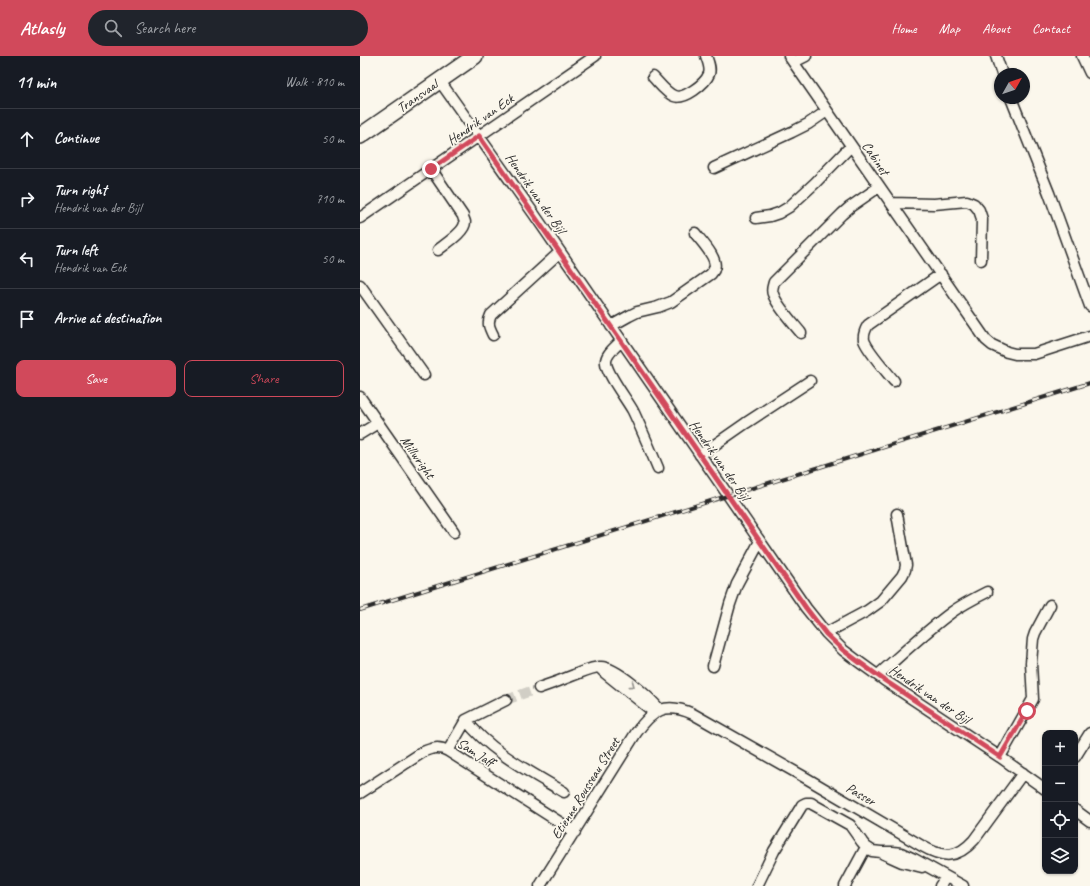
<!DOCTYPE html>
<html lang="en">
<head>
<meta charset="utf-8">
<style>
  :root { --surface:#171b24; --page:#20242c; --text:#f1f3f6; --muted:#9ea1a6; --line:#363941; --accent:#d1495b }
  body { margin:0; font-family:Caveat,sans-serif; background:var(--page); color:var(--text) }
  .controls { position:absolute; right:12px; bottom:12px; display:grid; overflow:hidden; border-radius:8px; box-shadow:0 1px 3px #0004 }
  .controls button { width:36px; height:36px; display:grid; place-items:center; padding:0; border:0; border-bottom:1px solid var(--line); background:var(--surface); color:var(--text); font:20px sans-serif }
  .compass { position:absolute; left:634px; top:12px; width:36px; height:36px; border-radius:50%; background:var(--surface); box-shadow:0 1px 3px #0004; rotate:50deg }
  .stop { position:absolute; width:12px; height:12px; margin:-9px; border:3px solid #d1495b; border-radius:50%; background:#fff }
  .stop.end { background:#d1495b; border-color:#fff; box-shadow:0 1px 4px #0008 }
  .list { margin:0; padding:0; list-style:none }
  h2 { display:flex; justify-content:space-between; align-items:center; height:52px; margin:0; padding:0 16px; font-size:17px }
  h2 small { font-size:13px; font-weight:400; color:var(--muted) }
  .list li { display:grid; grid-template-columns:26px 1fr auto; gap:12px; align-items:center; box-sizing:border-box; height:60px; padding:0 16px; border-top:1px solid var(--line) }
  .list b { display:block; font-size:15px; white-space:nowrap }
  .list p { margin:0; font-size:13px; white-space:nowrap; color:var(--muted) }
  .list em { font-size:13px; font-style:normal; color:var(--muted) }
  .actions { display:flex; gap:8px; padding:12px 16px }
  .actions a { flex:1; padding:9px 0; border:1px solid var(--accent); border-radius:8px; text-align:center; font-size:14px; color:var(--accent) }
  .actions .main { background:var(--accent); color:#fff }
  .icon { flex:none; width:22px; height:22px; fill:none; stroke:currentColor; stroke-width:2; stroke-linecap:round; stroke-linejoin:round }
  .map { position:relative; flex:none; width:730px; height:830px; overflow:hidden }
  header { display:flex; align-items:center; gap:24px; box-sizing:border-box; height:56px; padding:0 20px; background:var(--accent); color:#fff }
  header strong { font-size:19px }
  nav { display:flex; gap:22px; margin-inline-start:auto; font-size:14px }
  .search { width:280px; height:36px; background:var(--page); display:flex; align-items:center; gap:10px; box-sizing:border-box; padding:0 14px; border-radius:22px; color:var(--muted); font-size:15px }
  main { display:flex }
  aside { flex:1; background:var(--surface) }
  .map>svg:first-child { display:block }
</style>
</head>
<body>
<header>
<strong>Atlasly</strong>
<div class="search"><svg class="icon" aria-label="search" viewBox="0 0 24 24"><circle cx="10" cy="10" r="6"/><path d="M15 15l6 6"/></svg>Search here</div>
<nav><a>Home</a><a>Map</a><a>About</a><a>Contact</a></nav>
</header>
<main>
<aside>
<h2>11 min<small>Walk · 810 m</small></h2>
<ul class="list">
<li><svg class="icon" aria-label="ahead" viewBox="0 0 24 24"><path d="M12 20V5M6 11l6-6 6 6"/></svg><div><b>Continue</b></div><em>50 m</em></li>
<li><svg class="icon" aria-label="right" viewBox="0 0 24 24"><path d="M7 20v-9h11M14 6l5 5-5 5"/></svg><div><b>Turn right</b><p>Hendrik van der Bijl</p></div><em>710 m</em></li>
<li><svg class="icon" aria-label="left" viewBox="0 0 24 24"><path d="M17 20v-9H6M10 6l-5 5 5 5"/></svg><div><b>Turn left</b><p>Hendrik van Eck</p></div><em>50 m</em></li>
<li><svg class="icon" aria-label="arrive" viewBox="0 0 24 24"><path d="M6 21V4h12l-3 4 3 4H6"/></svg><div><b>Arrive at destination</b></div></li>
</ul>
<div class="actions"><a class="main">Save</a><a>Share</a></div>
</aside>
<div class="map">
<svg width="730" height="830" viewBox="0 0 730 830">
  <rect width="100%" height="100%" fill="#fbf7ec"/>
  <filter id="ink" filterUnits="userSpaceOnUse"><feTurbulence type="fractalNoise" baseFrequency=".025" numOctaves="2"/><feDisplacementMap in="SourceGraphic" scale="8" xChannelSelector="R" yChannelSelector="G"/><feConvolveMatrix kernelMatrix="1 2 1 2 8 2 1 2 1" color-interpolation-filters="sRGB"/></filter>
  <g filter="url(#ink)">
    <g fill="none" stroke-linecap="round" stroke-linejoin="round">
      <path stroke="#d1cec5" stroke-width="10" stroke-dasharray="10 5" stroke-linecap="butt" d="M146 644 179 632"/>
      <g stroke="#2b2b2b" stroke-width="13">
        <path id="minor" d="M429 0 617 271 626 284 632 289 647 296 655 298H674L730 280
          M636 0 642 18
          M722 0 730 17
          M434 6 446 0
          M293 21C299 27 306 37 314 40 324 44 345 28 349 18 351 12 348 6 346 0
          M79 24 174 158 446 552 466 577 483 594 499 606 524 624 640 701 685 733
          M651 42 689 137 730 250
          M354 112 432 76 448 68 467 55
          M71 113 103 160C103 162 105 165 105 166 105 176 85 188 78 194
          M531 147 574 148 607 145 614 148 619 154 622 163 621 204
          M0 162 235 0
          M396 162 410 160 419 157 429 151 455 127 491 90
          M0 229 64 319
          M251 270 269 260 277 256 298 251 311 246 351 218C352 216 354 215 354 213 359 203 341 185 335 177
          M441 277C433 267 417 250 413 238 411 234 413 230 414 226L482 158 490 151 519 131
          M133 279C129 271 127 267 131 259L200 196
          M261 285C256 291 245 298 246 307 247 318 267 344 273 355 282 374 290 393 298 412
          M534 325C527 316 507 294 504 284 503 278 505 274 508 269L581 218
          M0 341 94 476
          M0 378 18 367
          M340 399 386 367 450 325
          M466 577 507 555 521 545 542 520 545 514 546 509 537 458
          M353 610 370 548 377 528 400 485
          M239 611 245 617 295 657
          M518 619C542 598 566 575 592 556 603 548 615 542 627 536
          M179 632C191 628 202 624 214 619 222 616 232 611 241 611 256 611 290 642 300 654
          M106 664C129 695 172 717 204 736
          M88 695 106 664 146 644
          M640 701 673 643 671 607 673 583 675 577 690 549
          M715 701 730 677
          M0 737 63 696C72 692 79 690 88 695L215 776
          M715 754 730 765
          M522 797 542 806 562 811
          M180 830 276 677C293 653 306 646 333 658L446 722 562 790C583 802 597 803 614 784L663 717
          M397 830 414 795 441 751 442 749 446 747H451L454 749 490 769 502 786 506 791 512 795 521 796H533L541 797 554 803 603 830
          M485 830 506 791
          M580 830 586 821"/>
      </g>
      <g stroke="#2b2b2b" stroke-width="18">
        <path id="highway" d="M0 80 115 0"/>
      </g>
      <use href="#minor" stroke="#fbf7ec" stroke-width="10"/>
      <use href="#highway" stroke="#fbf7ec" stroke-width="15"/>
      <g stroke="#2b2b2b" stroke-width="4">
        <path id="rail" d="M0 554 730 327"/>
      </g>
      <use href="#rail" stroke="#fbf7ec" stroke-width="2.5" stroke-dasharray="8" stroke-linecap="butt"/>
    </g>
    <defs><path id="oneway-chevron" d="M-2-3.5L2.5 0L-2 3.5" fill="none" stroke-width="1.6" stroke-linecap="round" stroke-linejoin="round"/></defs>
    <use stroke="#93918c" href="#oneway-chevron" transform="translate(272 629) rotate(37)"/>
  </g>
  <g fill="none" stroke-linecap="round" stroke-linejoin="round" filter="url(#ink)">
    <path stroke="#d1495b" stroke-width="5" d="M71 113 119 80 446 552 466 578 483 594 499 606 524 624 640 701 667 655"/>
  </g>
  <g text-anchor="middle" stroke-width="3.5" stroke-linejoin="round" paint-order="stroke">
    <g font-size="14" fill="#2b2b2b" stroke="#fbf7ec">
      <text transform="translate(57 40) rotate(-35)" y="5">Transvaal</text>
      <text transform="translate(120 63) rotate(-35)" y="5">Hendrik van Eck</text>
      <text transform="translate(516 102) rotate(56)" y="5">Cabinet</text>
      <text transform="translate(176 137) rotate(55)" y="5">Hendrik van der Bijl</text>
      <text transform="translate(58 401) rotate(55)" y="5">Millwright</text>
      <text transform="translate(360 404) rotate(55)" y="5">Hendrik van der Bijl</text>
      <text transform="translate(570 638) rotate(34)" y="5">Hendrik van der Bijl</text>
      <text transform="translate(116 696) rotate(32)" y="5">Sam Jaff</text>
      <text transform="translate(225 732) rotate(-58)" y="5">Etienne Rousseau Street</text>
      <text transform="translate(501 738) rotate(30)" y="5">Passer</text>
    </g>
  </g>
</svg>
<div class="controls">
<button>+</button>
<button>−</button>
<button><svg class="icon" aria-label="locate" viewBox="0 0 24 24"><circle cx="12" cy="12" r="6"/><path d="M12 2v4M12 18v4M2 12h4M18 12h4"/></svg></button>
<button><svg class="icon" aria-label="layers" viewBox="0 0 24 24"><path d="M12 4l9 5-9 5-9-5zM3 14l9 5 9-5"/></svg></button>
</div>
<svg class="compass" viewBox="-18 -18 36 36"><path d="M0-13l5 13h-10z" fill="#e53935"/><path d="M0 13l5-13h-10z" fill="#9ea1a6"/></svg>
<div class="stop" style="left:667px;top:655px"></div>
<div class="stop end" style="left:71px;top:113px"></div>
</div>
</main>
</body>
</html>
